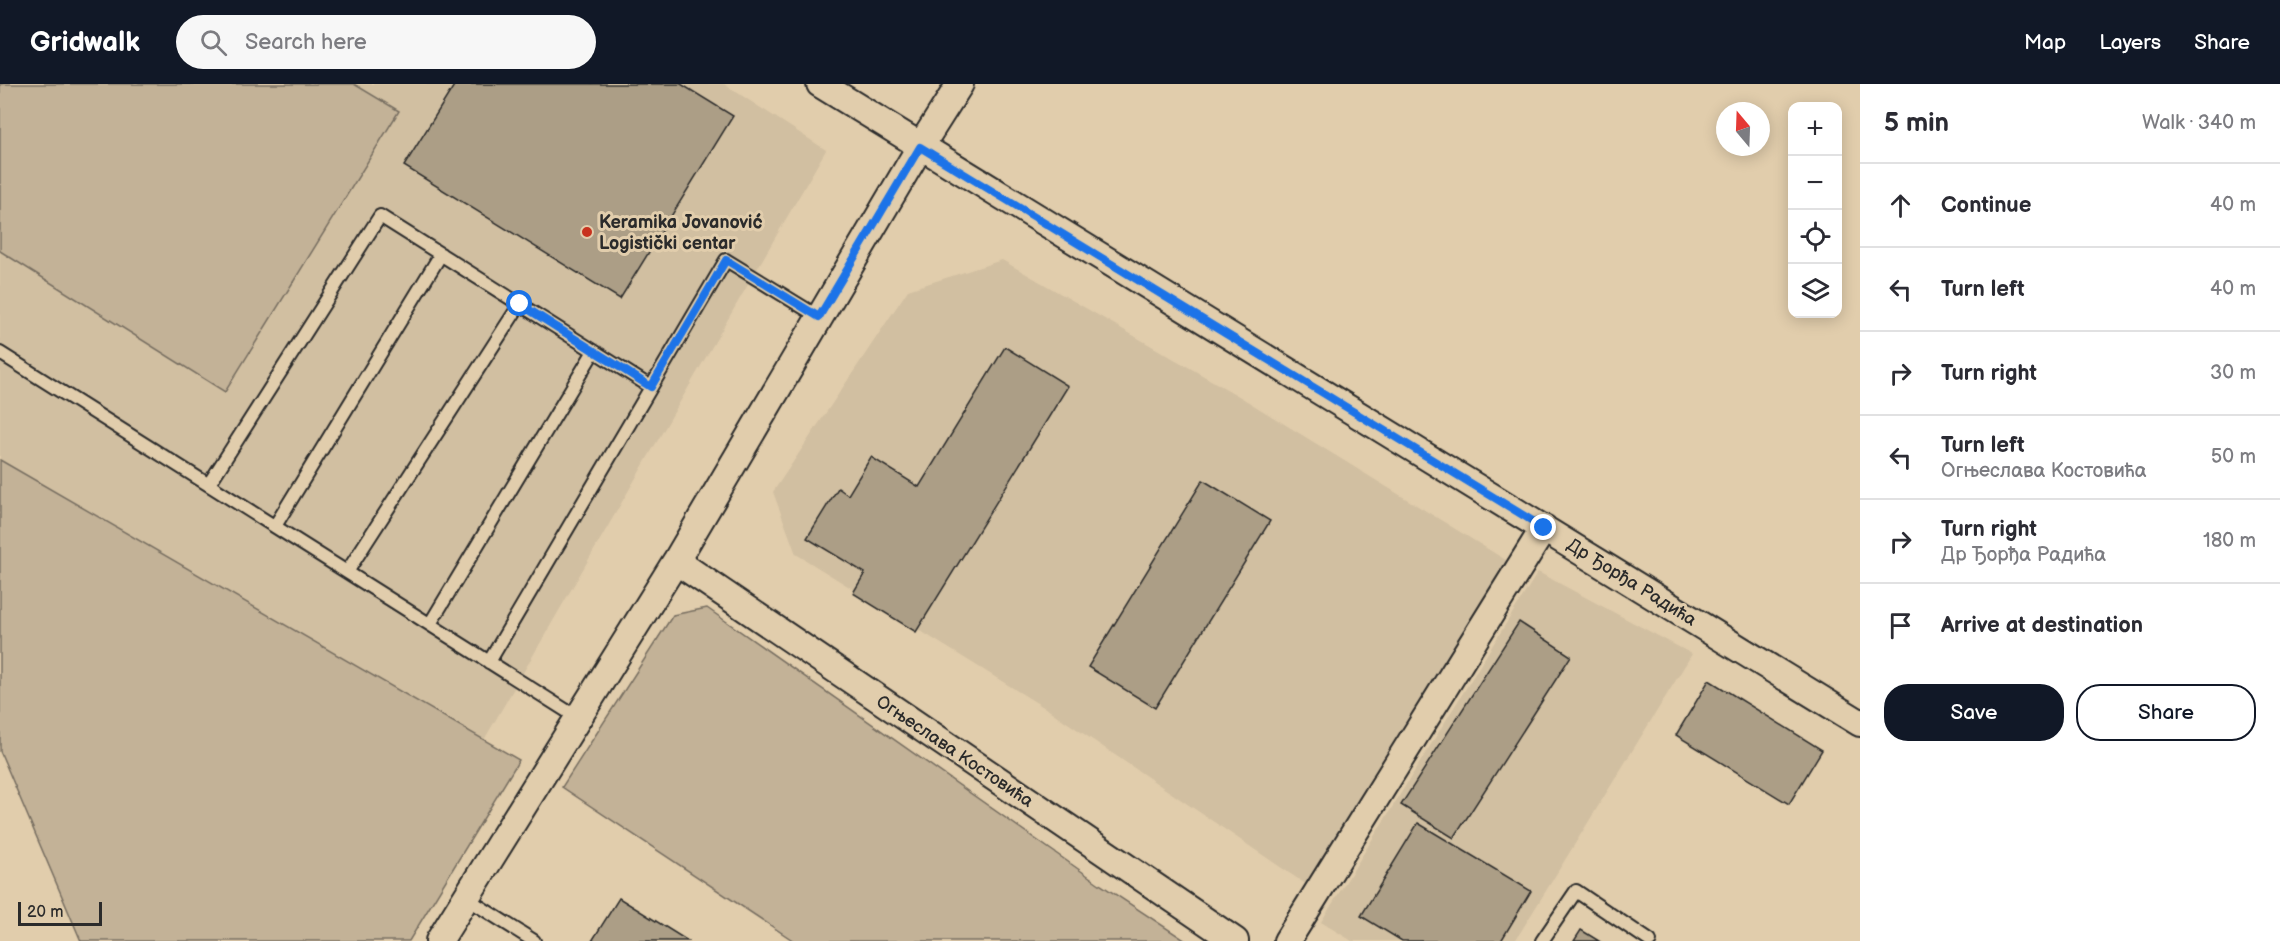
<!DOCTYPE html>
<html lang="en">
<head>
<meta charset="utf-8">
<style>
  :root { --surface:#fff; --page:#f7f7f7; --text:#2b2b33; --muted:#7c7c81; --line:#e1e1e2; --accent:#111827 }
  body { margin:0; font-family:"Balsamiq Sans",sans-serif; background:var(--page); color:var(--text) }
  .controls { position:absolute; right:18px; top:18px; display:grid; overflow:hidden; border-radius:12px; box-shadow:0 3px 15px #0003 }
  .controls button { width:54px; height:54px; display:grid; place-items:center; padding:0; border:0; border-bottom:2px solid var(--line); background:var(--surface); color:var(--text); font:30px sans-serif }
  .compass { position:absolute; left:1716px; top:18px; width:54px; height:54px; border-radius:50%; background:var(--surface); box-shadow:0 3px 15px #0003; rotate:341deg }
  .scale { position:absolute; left:18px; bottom:15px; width:84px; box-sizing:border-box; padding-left:6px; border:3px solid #2b2b2b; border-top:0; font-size:16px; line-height:21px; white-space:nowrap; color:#2b2b2b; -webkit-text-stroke:4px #e1cdac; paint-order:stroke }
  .stop { position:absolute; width:18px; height:18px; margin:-14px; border:4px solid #1a73e8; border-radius:50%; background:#fff }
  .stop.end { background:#1a73e8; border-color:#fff; box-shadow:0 2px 6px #0008 }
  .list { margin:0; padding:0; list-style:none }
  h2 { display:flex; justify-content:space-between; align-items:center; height:78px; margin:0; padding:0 24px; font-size:26px }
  h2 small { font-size:20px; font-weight:400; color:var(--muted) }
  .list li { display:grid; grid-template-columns:39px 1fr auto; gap:18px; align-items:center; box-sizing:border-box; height:84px; padding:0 24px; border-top:2px solid var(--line) }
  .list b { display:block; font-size:22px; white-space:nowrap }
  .list p { margin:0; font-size:20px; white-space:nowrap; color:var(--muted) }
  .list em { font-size:20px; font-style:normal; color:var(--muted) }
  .actions { display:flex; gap:12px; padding:18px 24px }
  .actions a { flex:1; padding:14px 0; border:2px solid var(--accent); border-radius:24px; text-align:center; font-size:21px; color:var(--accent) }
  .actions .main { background:var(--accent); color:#fff }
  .icon { flex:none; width:33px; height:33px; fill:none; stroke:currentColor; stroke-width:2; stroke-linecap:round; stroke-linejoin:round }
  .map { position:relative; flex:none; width:1860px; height:857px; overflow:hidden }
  header { display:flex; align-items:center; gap:36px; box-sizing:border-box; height:84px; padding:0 30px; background:var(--accent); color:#fff }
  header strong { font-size:28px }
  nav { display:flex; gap:33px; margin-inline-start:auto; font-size:21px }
  .search { width:420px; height:54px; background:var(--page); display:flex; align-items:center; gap:15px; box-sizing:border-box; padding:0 21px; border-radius:33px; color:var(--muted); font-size:22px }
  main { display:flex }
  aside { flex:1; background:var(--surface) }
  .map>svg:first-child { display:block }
</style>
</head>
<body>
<header>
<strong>Gridwalk</strong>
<div class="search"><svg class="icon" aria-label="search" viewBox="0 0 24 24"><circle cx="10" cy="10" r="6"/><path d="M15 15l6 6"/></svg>Search here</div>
<nav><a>Map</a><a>Layers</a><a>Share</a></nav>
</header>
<main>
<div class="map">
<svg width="1860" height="857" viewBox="0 0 1860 857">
  <rect width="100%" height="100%" fill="#e1cdac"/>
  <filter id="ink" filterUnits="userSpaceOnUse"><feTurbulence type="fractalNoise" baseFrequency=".0167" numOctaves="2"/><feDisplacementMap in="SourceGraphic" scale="12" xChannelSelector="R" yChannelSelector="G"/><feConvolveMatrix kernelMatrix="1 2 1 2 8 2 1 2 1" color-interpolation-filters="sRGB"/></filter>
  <g filter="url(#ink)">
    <path fill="#d1bfa1" d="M354 0H724L826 66 484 656 0 376V167L225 308 399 27Z
      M1002 176 1242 314 1509 478 1307 801 1050 627 796 470 773 408 908 206Z
      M1538 488 1692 570 1515 857H1352L1321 838Z"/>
    <path fill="#c3b297" stroke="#776e61" stroke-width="1.5" d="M0 0H354L399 27 225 308 0 167Z
      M0 376 519 676 409 857H81L0 667Z
      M707 524 1101 801 1186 857H794L562 703 673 531Z"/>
    <path fill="#ac9e86" stroke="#2b2b2b" stroke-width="1.5" d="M455 0H681L733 32 620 215 404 82Z
      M1005 263 1068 302 916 548 853 509 865 489 807 454 838 404 848 411 871 373 919 403Z
      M1203 396 1270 437 1155 624 1088 583Z
      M1519 538 1571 572 1454 754 1401 721Z
      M1709 596 1822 666 1789 720 1676 651Z
      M1418 739 1531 807 1501 857H1402L1361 832Z
      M619 814 688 857H592Z
      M1581 846 1599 857H1574Z"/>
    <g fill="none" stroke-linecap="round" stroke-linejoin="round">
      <g stroke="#2b2b2b" stroke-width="16">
        <path id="service" d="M0 269 578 634
          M209 400 380 132 651 303
          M275 442 441 170
          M347 488 520 220
          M430 540 594 267
          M489 578 726 176 819 233
          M466 814 534 857
          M1542 857 1576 807 1650 857"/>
      </g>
      <g stroke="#2b2b2b" stroke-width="30">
        <path id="minor" d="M820 0 1860 639
          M676 477 1235 857
          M439 857 676 477 920 63 960 0
          M1287 857 1544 444"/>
      </g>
      <use href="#service" stroke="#e1cdac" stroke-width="12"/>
      <use href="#minor" stroke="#e1cdac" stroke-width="26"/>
    </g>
  </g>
  <g fill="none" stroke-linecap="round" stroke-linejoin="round" filter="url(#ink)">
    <path stroke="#1a73e8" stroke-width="8" d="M520 220 651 303 726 176 819 233 920 63 1544 444"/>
  </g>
  <circle fill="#c8321e" stroke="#e1cdac" stroke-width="2" cx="587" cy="148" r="6"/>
  <g text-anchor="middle" stroke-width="6" stroke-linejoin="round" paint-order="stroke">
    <g font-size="18" font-weight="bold" fill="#2b2b2b" stroke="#e1cdac" text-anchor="start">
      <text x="599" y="144">Keramika Jovanović<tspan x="599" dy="21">Logistički centar</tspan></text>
    </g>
    <g font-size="18" fill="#2b2b2b" stroke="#e1cdac">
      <text transform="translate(1632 498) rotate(32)" y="6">Др Ђорђа Радића</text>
      <text transform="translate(955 667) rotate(34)" y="6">Огњеслава Костовића</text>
    </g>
  </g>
</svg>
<div class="controls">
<button>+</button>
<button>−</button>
<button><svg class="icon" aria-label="locate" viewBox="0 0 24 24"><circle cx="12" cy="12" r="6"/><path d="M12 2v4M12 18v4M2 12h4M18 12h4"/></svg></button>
<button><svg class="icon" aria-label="layers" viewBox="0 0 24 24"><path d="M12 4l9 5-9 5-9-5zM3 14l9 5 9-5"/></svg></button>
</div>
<svg class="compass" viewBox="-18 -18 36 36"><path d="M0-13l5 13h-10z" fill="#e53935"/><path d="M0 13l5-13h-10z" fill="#7c7c81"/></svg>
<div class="scale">20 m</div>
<div class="stop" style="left:520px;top:220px"></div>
<div class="stop end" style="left:1544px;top:444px"></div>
</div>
<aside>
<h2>5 min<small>Walk · 340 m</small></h2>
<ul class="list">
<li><svg class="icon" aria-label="ahead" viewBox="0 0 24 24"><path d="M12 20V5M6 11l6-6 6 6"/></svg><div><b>Continue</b></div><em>40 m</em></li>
<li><svg class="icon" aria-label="left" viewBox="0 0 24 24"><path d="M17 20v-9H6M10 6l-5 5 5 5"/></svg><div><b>Turn left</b></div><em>40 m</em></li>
<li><svg class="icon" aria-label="right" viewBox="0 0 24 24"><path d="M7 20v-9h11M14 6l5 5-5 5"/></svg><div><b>Turn right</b></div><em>30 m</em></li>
<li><svg class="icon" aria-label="left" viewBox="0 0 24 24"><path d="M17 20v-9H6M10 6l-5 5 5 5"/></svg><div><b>Turn left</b><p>Огњеслава Костовића</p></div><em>50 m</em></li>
<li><svg class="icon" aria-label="right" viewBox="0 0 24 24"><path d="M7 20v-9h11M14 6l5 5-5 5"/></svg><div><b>Turn right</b><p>Др Ђорђа Радића</p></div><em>180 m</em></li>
<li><svg class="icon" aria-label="arrive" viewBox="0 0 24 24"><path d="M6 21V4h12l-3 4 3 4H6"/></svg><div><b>Arrive at destination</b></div></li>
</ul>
<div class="actions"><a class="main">Save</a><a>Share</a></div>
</aside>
</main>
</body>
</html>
